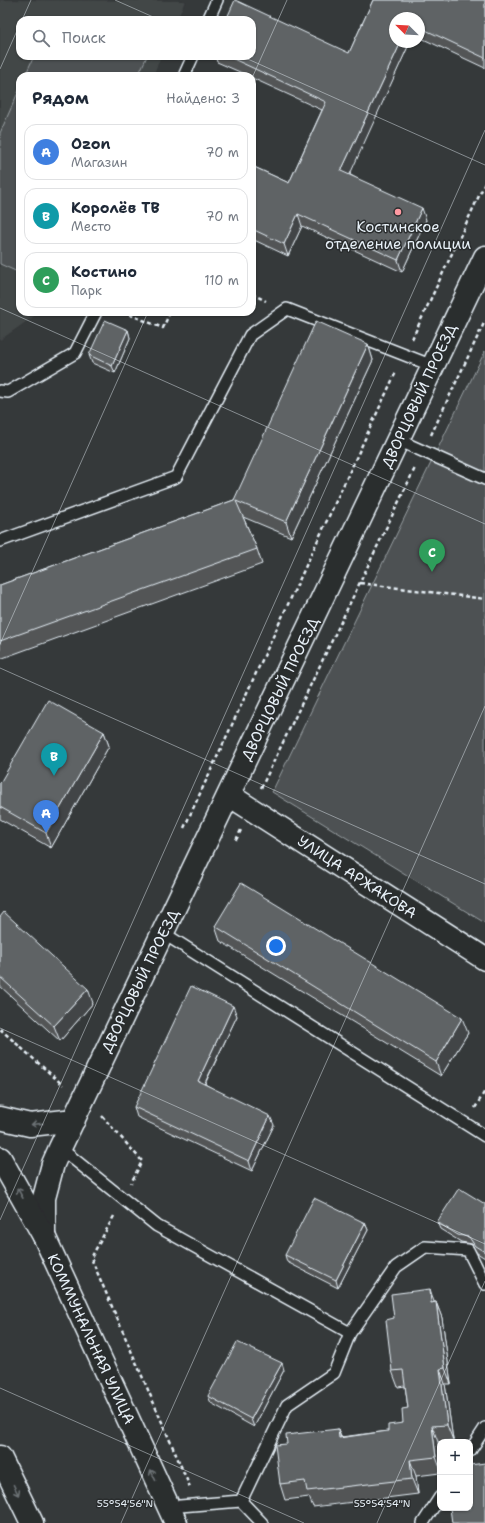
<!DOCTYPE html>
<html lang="ru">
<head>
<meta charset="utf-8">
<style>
  :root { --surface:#fff; --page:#f2f2f3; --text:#1f2937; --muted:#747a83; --line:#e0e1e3; --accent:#845c67 }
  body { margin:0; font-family:"Shantell Sans",sans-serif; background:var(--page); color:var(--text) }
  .controls { position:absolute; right:12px; bottom:12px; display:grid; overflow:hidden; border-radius:8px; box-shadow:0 1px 3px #0004 }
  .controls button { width:36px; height:36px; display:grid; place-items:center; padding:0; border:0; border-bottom:1px solid var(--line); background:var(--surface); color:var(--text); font:20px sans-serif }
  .compass { position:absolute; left:389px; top:12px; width:36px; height:36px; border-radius:50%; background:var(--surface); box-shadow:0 1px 3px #0004; rotate:294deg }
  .you { position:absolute; left:276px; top:946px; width:14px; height:14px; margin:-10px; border:3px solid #fff; border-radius:50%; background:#1a73e8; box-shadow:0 0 0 6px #1a73e833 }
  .badge { display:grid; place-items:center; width:26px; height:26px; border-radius:50%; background:var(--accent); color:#fff; font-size:13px; font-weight:700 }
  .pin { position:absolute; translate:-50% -33px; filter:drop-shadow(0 1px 2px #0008) }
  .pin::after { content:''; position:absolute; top:21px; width:14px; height:12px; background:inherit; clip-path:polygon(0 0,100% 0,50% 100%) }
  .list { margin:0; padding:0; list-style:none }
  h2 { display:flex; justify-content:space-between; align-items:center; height:52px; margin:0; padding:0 16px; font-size:17px }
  h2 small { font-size:13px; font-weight:400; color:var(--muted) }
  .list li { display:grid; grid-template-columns:26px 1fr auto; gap:12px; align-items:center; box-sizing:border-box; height:56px; margin:0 8px 8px; padding:0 8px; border:1px solid var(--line); border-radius:12px }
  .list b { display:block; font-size:15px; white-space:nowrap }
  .list p { margin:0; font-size:13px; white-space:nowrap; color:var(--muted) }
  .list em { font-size:13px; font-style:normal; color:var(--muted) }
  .icon { flex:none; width:22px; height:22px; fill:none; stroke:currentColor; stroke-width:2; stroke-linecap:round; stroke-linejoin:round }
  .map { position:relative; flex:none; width:485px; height:1523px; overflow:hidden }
  .search { position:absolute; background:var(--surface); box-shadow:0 1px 3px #0004; left:16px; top:16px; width:240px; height:44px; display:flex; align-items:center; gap:10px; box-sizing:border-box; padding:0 14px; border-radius:12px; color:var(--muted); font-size:15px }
  .panel { position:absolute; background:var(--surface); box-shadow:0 1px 3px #0004; left:16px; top:72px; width:240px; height:244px; border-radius:12px }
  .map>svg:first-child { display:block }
</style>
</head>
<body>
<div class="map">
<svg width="485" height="1523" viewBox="0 0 485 1523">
  <rect width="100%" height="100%" fill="#35393a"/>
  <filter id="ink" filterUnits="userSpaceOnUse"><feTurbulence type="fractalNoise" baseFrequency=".025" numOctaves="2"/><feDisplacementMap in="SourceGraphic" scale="8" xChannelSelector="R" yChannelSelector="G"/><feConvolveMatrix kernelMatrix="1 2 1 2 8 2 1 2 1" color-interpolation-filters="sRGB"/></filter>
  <g filter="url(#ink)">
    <path fill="#424647" d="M0 0 185 1 177 20H20V56H161L153 76H20V312H40L0 340Z"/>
    <path fill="#4d5152" stroke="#9aa1a5" d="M34 56H147L138 76H25Z
      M20 88V273L0 264V133Z
      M485 351V923L272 792Z"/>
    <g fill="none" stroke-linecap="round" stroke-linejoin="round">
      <g stroke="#e8f1f8" stroke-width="14">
        <path id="lane" d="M208 20 217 0
          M184 76 193 56
          M0 391 8 392 75 353 96 312
          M398 440 485 479
          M0 541 176 477 250 335 287 309 433 366
          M163 933 485 1136
          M60 1148 157 1226 350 1333
          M470 1451 485 1428
          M241 1501 287 1405 334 1373 350 1333 396 1267 425 1247 468 1250 485 1284
          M168 1507 241 1501 262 1523
          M423 1523 440 1497"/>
      </g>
      <g stroke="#e8f1f8" stroke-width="25">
        <path id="street" d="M229 795 485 959
          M0 1118 30 1125 74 1120
          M44 1236V1198L53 1164 60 1148 485 257"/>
      </g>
      <g stroke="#e8f1f8" stroke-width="25">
        <path id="secondary" d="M0 1158 44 1236 176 1523
          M0 1457 32 1523"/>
      </g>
      <path stroke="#e8f1f8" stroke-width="2.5" stroke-dasharray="4 3" stroke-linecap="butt" d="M252 294 266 301
        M123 312 163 328 170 312
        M412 339 485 183
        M431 435 485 321
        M360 583 485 599
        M261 788 415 468
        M184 828 396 372
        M236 840 241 830
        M0 1029 63 1085
        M475 1108 485 1091
        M102 1116 142 1161 131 1183
        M114 1216 91 1258 190 1487"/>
      <use href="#lane" stroke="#2a2d2e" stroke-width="11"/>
      <use href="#street" stroke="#2a2d2e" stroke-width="22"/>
      <use href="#secondary" stroke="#2a2d2e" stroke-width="22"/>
    </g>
    <path fill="#525557" stroke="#e8f1f8" d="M373 0H485V68L419 37V18H395L410 42 349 174 426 220 402 272 302 226 288 256 252 239V166L289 183 322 110 252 78V76H249L217 62 215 56H252L349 53Z
      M128 330 130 338 115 373 92 363 89 355Z
      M368 344 373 360 291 537 243 517 257 549 262 564 0 659V585L234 500Z
      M104 732 109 746 51 848 0 819V783Z
      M0 917 93 1003 60 1041 0 986Z
      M215 926 468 1033 441 1076 220 941Z
      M237 1016 205 1084 274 1125 252 1171 137 1117 134 1107Z
      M485 1204V1258L477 1253 472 1244 461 1242 440 1229 437 1222Z
      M365 1223 368 1230 338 1288 287 1262 285 1255Z
      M434 1302H436L442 1318 451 1384H445L453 1440 438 1442 440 1459V1473L416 1476 418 1494 313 1507 309 1497 285 1500 280 1484 287 1444 338 1429 341 1437 388 1431 403 1423 408 1408 405 1386 398 1387 392 1371 394 1318Z
      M284 1370 254 1427 211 1403 208 1396Z"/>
    <path fill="#424547" stroke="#e8f1f8" d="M401 42H410L346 183 341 171Z
      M422 208 426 220 402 272 398 260Z
      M298 214 302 226 288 256 284 244Z
      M128 330 130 338 115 373 112 366Z
      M368 344 373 360 291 537 286 522Z
      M104 732 109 746 51 848 46 833Z
      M88 989 93 1003 60 1041 54 1026Z
      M233 1006 237 1016 201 1091 198 1081Z
      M462 1018 468 1033 441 1076 436 1062Z
      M270 1116 274 1125 252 1171 249 1161Z
      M365 1223 368 1230 338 1288 336 1280Z
      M430 1289 435 1305 431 1303Z
      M436 1302 442 1318 451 1384 445 1368Z
      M282 1363 284 1370 254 1427 251 1419Z
      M440 1369 445 1384 453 1440 447 1425Z
      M432 1426 438 1442 440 1459V1468L436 1457Z
      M338 1429 343 1444 339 1438Z
      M410 1460 416 1476 418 1494 412 1479Z"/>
    <path fill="#5f6365" stroke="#e8f1f8" d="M235 0 349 53 373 0H485V58L419 27V18H395V42H401L341 171 422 208 398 260 298 214 284 244 252 229V166L289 183 326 102 227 56H252V20H226Z
      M105 320 128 330 112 366 89 355Z
      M316 321 368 344 286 522 236 501 257 549 0 641V585L234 500Z
      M48 700 104 732 46 833 0 807V783Z
      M241 883 462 1018 436 1062 215 926Z
      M4 912 88 989 54 1026 0 977V917Z
      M191 986 233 1006 198 1081 270 1116 249 1161 134 1107Z
      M459 1188 485 1204V1252L475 1246 469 1237 458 1235 437 1222Z
      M314 1198 365 1223 336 1280 285 1255Z
      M430 1289 431 1303 436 1302 445 1368 440 1369 447 1425 432 1426 436 1457 410 1460 412 1479 307 1491 305 1481 280 1484 275 1445 287 1444 286 1435 338 1429 339 1438 388 1431V1425L403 1423 402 1409 408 1408 403 1370 392 1371 386 1320 394 1318 391 1294Z
      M237 1342 282 1363 251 1419 208 1396Z
      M485 1463V1523H452L450 1508H470V1465Z"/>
    <defs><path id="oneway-shaft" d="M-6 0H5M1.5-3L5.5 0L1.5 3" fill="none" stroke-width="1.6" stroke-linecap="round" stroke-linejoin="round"/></defs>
    <g stroke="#6c7275">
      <use href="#oneway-shaft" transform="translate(37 1124) rotate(174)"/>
      <use href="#oneway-shaft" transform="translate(20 1193) rotate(-119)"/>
      <use href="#oneway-shaft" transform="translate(153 1475) rotate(-115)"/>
      <use href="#oneway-shaft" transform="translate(16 1490) rotate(64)"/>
    </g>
  </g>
  <path fill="none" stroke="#e8f1f8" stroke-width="1" stroke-opacity="0.45" d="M115 0 160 20M22 20 31 0M241 56 485 165M0 69 20 24M252 78 287 0M0 308 485 524M0 644 148 312M0 668 485 884M0 1028 485 1244M0 1220 485 130M0 1388 304 1523M121 1523 485 706M377 1523 485 1281"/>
  <circle fill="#ff9aa2" stroke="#2a2d2e" stroke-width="1.5" cx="398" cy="212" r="4"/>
  <g text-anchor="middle" stroke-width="3" stroke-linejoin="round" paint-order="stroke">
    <g font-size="15" fill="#e8f1f8" stroke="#2a2d2e">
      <text x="398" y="232">Костинское<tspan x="398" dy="17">отделение полиции</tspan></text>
    </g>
    <g font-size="15" fill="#e8f1f8" stroke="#2a2d2e">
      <text transform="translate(419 396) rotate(-65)" y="5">ДВОРЦОВЫЙ ПРОЕЗД</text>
      <text transform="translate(280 689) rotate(-64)" y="5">ДВОРЦОВЫЙ ПРОЕЗД</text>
      <text transform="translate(357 877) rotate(33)" y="5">УЛИЦА АРЖАКОВА</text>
      <text transform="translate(140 981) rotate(-64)" y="5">ДВОРЦОВЫЙ ПРОЕЗД</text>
      <text transform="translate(91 1339) rotate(65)" y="5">КОММУНАЛЬНАЯ УЛИЦА</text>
    </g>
  </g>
  <g font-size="10" text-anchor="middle" fill="#e8f1f8" stroke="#2a2d2e" stroke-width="3" stroke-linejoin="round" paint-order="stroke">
    <text x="125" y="1507">55°54'56"N</text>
    <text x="382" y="1507">55°54'54"N</text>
  </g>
</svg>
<div class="controls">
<button>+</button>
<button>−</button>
</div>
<svg class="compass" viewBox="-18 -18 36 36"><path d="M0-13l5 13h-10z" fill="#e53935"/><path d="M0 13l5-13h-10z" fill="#747a83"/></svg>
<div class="you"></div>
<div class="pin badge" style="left:46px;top:833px;background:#3f7fe0">A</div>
<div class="pin badge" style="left:54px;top:776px;background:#0f9aa8">B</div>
<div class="pin badge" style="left:432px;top:572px;background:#2e9e5b">C</div>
<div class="search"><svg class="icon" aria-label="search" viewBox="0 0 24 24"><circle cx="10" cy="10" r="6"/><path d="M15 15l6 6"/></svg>Поиск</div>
<section class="panel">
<h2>Рядом<small>Найдено: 3</small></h2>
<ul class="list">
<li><span class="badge" style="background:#3f7fe0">A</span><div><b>Ozon</b><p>Магазин</p></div><em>70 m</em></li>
<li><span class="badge" style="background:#0f9aa8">B</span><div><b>Королёв ТВ</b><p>Место</p></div><em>70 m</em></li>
<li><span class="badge" style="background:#2e9e5b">C</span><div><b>Костино</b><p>Парк</p></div><em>110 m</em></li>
</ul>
</section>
</div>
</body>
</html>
